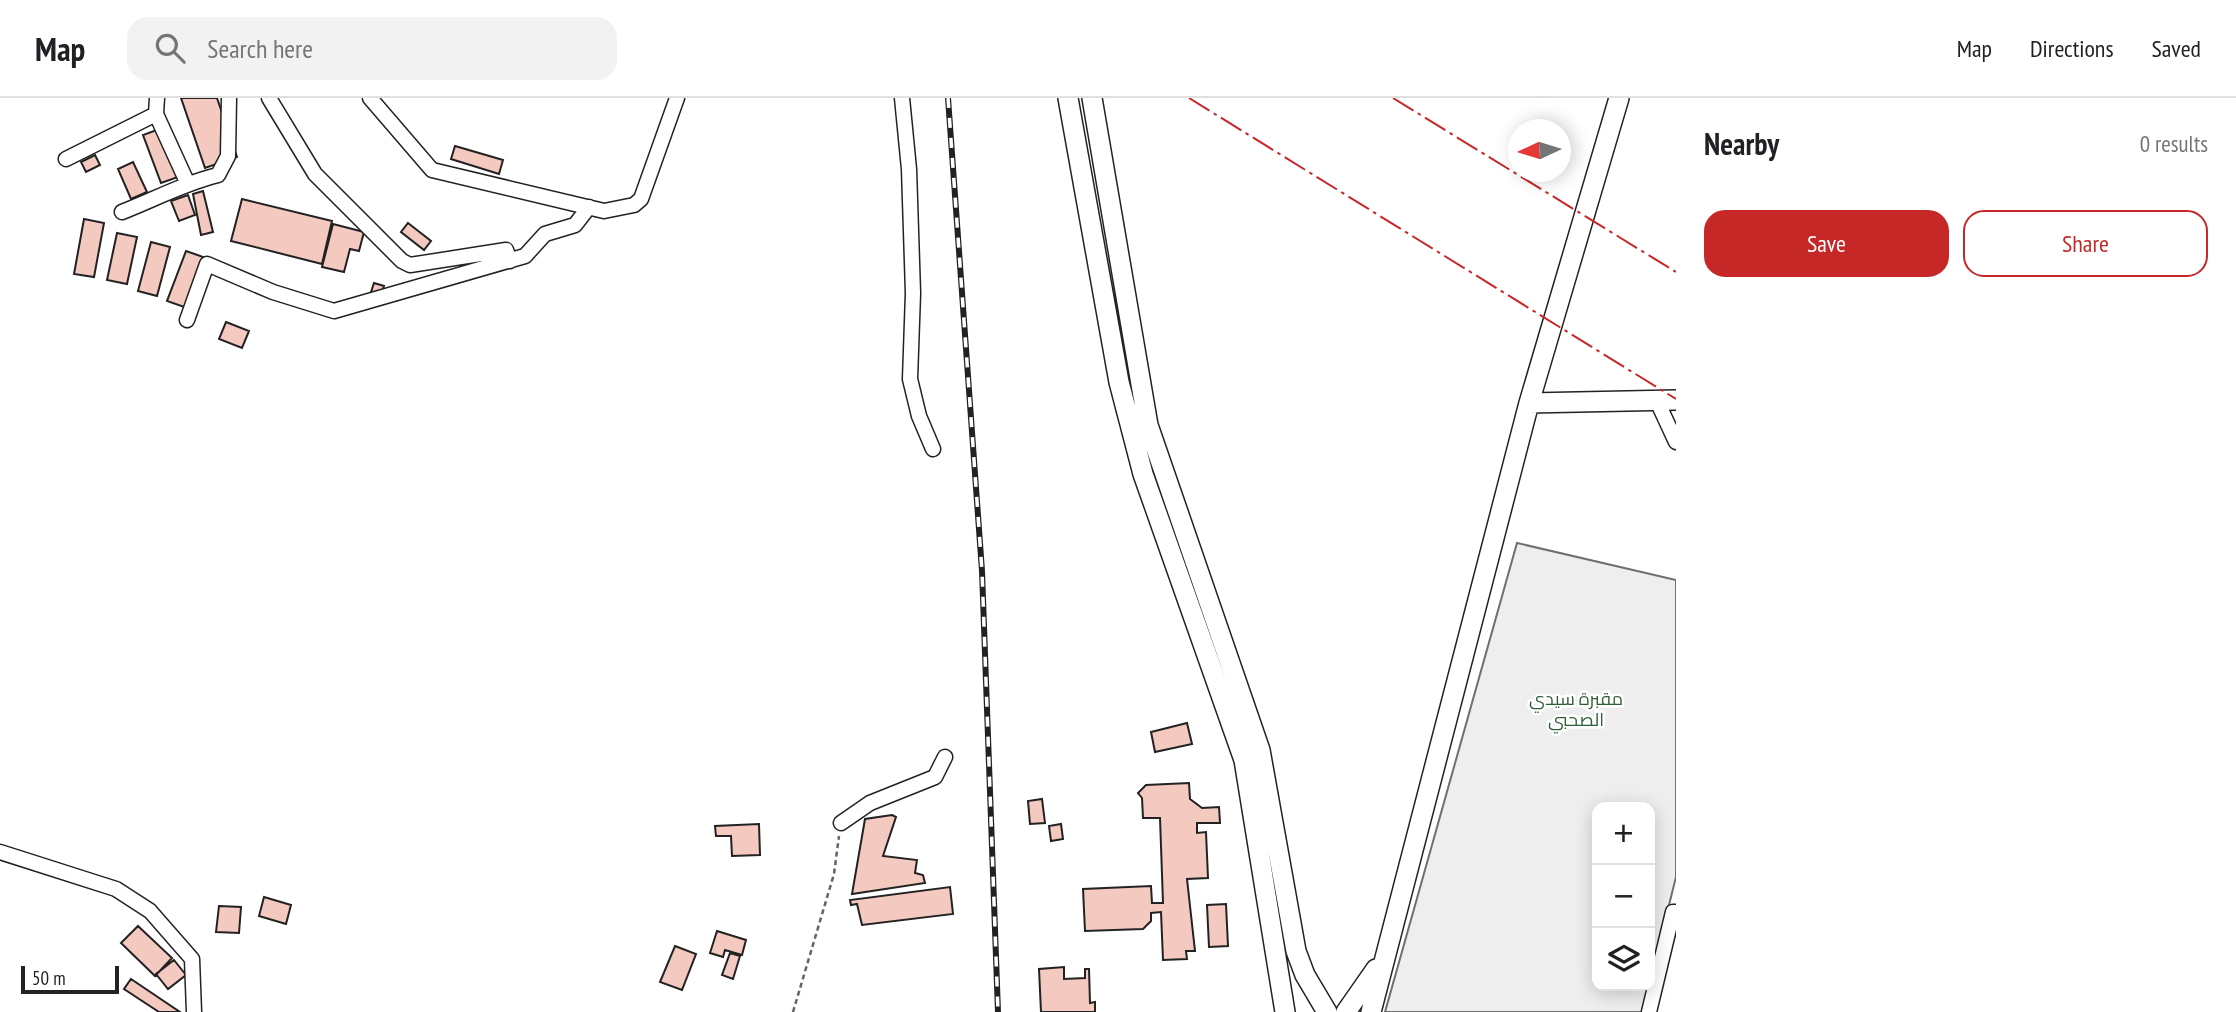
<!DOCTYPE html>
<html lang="en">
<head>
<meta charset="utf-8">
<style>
  :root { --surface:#fff; --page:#f2f2f2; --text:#202124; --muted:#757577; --line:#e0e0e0; --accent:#c62828 }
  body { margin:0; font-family:"PT Sans Narrow",Cairo,sans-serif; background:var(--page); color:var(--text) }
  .controls { position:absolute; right:21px; bottom:21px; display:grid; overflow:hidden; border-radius:14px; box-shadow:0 4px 18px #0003 }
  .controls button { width:63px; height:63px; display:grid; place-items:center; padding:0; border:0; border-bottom:2px solid var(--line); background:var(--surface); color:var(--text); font:35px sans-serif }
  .compass { position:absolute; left:1508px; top:21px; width:63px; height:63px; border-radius:50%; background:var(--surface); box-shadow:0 4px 18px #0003; rotate:266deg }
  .scale { position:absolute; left:21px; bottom:18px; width:98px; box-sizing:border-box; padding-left:7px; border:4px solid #222; border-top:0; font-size:19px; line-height:24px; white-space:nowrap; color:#222; -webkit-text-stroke:5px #fff; paint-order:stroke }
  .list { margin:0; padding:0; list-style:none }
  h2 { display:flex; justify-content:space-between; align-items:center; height:91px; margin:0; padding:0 28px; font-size:30px }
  h2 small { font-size:23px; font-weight:400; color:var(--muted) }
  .actions { display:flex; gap:14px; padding:21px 28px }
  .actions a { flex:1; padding:16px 0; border:2px solid var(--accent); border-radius:21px; text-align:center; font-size:24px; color:var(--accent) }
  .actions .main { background:var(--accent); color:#fff }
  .icon { flex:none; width:38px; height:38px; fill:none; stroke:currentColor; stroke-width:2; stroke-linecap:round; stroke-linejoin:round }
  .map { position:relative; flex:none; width:1676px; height:914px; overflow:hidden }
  header { display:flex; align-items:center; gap:42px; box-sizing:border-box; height:98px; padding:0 35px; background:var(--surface); border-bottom:2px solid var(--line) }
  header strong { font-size:33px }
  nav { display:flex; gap:38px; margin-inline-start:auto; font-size:24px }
  .search { width:490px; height:63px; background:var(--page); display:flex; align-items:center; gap:18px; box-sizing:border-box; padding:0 24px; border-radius:21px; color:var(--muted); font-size:26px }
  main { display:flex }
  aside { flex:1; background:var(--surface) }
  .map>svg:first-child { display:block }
</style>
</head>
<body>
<header>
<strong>Map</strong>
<div class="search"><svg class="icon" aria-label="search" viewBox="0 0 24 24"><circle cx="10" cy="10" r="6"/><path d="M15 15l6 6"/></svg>Search here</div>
<nav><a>Map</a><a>Directions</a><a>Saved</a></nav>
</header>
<main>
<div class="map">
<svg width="1676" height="914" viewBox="0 0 1676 914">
  <rect width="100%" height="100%" fill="#fff"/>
  <path fill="#eee" stroke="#6f6f6f" stroke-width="2" d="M1517 445 1676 482V779L1650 883V709H1597V888H1649L1642 914H1385Z"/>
  <path fill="#f3c9c0" stroke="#222" stroke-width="2" d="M181 0H217L237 59 205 70Z
    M162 30 181 78 161 85 143 37Z
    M455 48 503 62 499 76 451 61Z
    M95 57 100 67 86 74 81 64Z
    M133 64 147 94 131 101 118 71Z
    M203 93 213 134 201 137 193 96Z
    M188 97 195 117 179 123 171 103Z
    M242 101 332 123 322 166 231 143Z
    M84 121 104 125 94 179 74 176Z
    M408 125 431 143 424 152 401 134Z
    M333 126 364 134 359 153 350 151 344 174 322 169Z
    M117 135 137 139 127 186 107 182Z
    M151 144 170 149 157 198 138 193Z
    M186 153 206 160 187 210 167 203Z
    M374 185 384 188 380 200 370 197Z
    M226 224 249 233 242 250 219 241Z
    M1187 625 1192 646 1155 654 1151 634Z
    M1189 685 1190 701 1202 710 1219 709 1220 725H1197V735L1206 734 1208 780 1187 781 1195 853H1186L1187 861 1163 862 1161 814 1151 815V823L1143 831 1085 833 1083 791 1151 788 1152 805H1163L1160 720H1143L1142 700 1138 695 1146 687Z
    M1042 701 1045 725 1030 726 1028 703Z
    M892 717 896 719 883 758 917 762 915 775 923 777 925 785 852 796 865 721Z
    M759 726 760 757 732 758 731 738H716L715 728Z
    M1061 726 1063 741 1051 743 1049 728Z
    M950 789 953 816 862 827 857 806 851 807 850 802Z
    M264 799 291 807 286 826 259 818Z
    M1226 806 1228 848 1209 849 1207 807Z
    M219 808 241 809 239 835 216 834Z
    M138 828 172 860 155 878 121 845Z
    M717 833 746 842 742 857 725 852 723 859 710 855Z
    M675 848 696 856 682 892 660 884Z
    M730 855 740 858 733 881 722 877Z
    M174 862 186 877 168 891 156 876Z
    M1064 869V881L1085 880V871H1089L1090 905 1095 904V914H1041L1039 871Z
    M131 881 180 914H159L124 891Z"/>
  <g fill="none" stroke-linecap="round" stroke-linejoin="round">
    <g stroke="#222" stroke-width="17">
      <path id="minor" d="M157 0 156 16 187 84
        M269 0 315 76 402 163 410 167 506 152 510 163
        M370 0 432 72 604 113 634 107 641 101 677 0
        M902 0 909 71 913 195 910 281 919 318 933 351
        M66 61 156 16
        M122 114C155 101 185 85 218 77L228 58 229 0
        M187 222 207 166 273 194 334 213 525 158 545 136 575 127 589 109
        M1657 303 1676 344
        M841 725 870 705 935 679 945 659
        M0 754 116 791 150 813 192 861 194 914
        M1649 914 1673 814H1676"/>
    </g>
    <g stroke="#222" stroke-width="22">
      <path id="major" d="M1068 0 1119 284 1143 376 1244 662 1285 914
        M1092 0 1148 327 1260 652 1296 853 1305 877 1327 914
        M1529 305 1676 302
        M1346 914 1376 871
        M1371 914 1529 305 1619 0"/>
    </g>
    <path stroke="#646464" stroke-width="2.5" stroke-dasharray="5 3.5" stroke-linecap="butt" d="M793 914 834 776 839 738"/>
    <use href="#minor" stroke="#fff" stroke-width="14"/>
    <use href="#major" stroke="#fff" stroke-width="19"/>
    <g stroke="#222" stroke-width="6">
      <path id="rail" d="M948 0 982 473 998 914"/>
    </g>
    <use href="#rail" stroke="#fff" stroke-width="3.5" stroke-dasharray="10" stroke-linecap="butt"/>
    <path stroke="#c62828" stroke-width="2" stroke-dasharray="24 5 3.5 5" stroke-linecap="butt" d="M1189 0 1676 301
      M1393 0 1676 174"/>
  </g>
  <g text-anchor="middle" stroke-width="5" stroke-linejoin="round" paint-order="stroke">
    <g font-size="18" fill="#2f5e38" stroke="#fff">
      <text x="1576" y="607">مقبرة سيدي<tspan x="1576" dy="21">الصحبي</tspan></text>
    </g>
  </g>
</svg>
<div class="controls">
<button>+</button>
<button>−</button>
<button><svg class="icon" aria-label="layers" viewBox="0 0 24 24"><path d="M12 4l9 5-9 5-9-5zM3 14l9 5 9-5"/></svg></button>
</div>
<svg class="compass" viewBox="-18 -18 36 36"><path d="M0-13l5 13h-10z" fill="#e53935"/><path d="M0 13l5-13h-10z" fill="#757577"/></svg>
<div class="scale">50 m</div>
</div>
<aside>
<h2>Nearby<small>0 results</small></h2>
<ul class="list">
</ul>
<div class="actions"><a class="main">Save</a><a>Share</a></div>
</aside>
</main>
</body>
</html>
